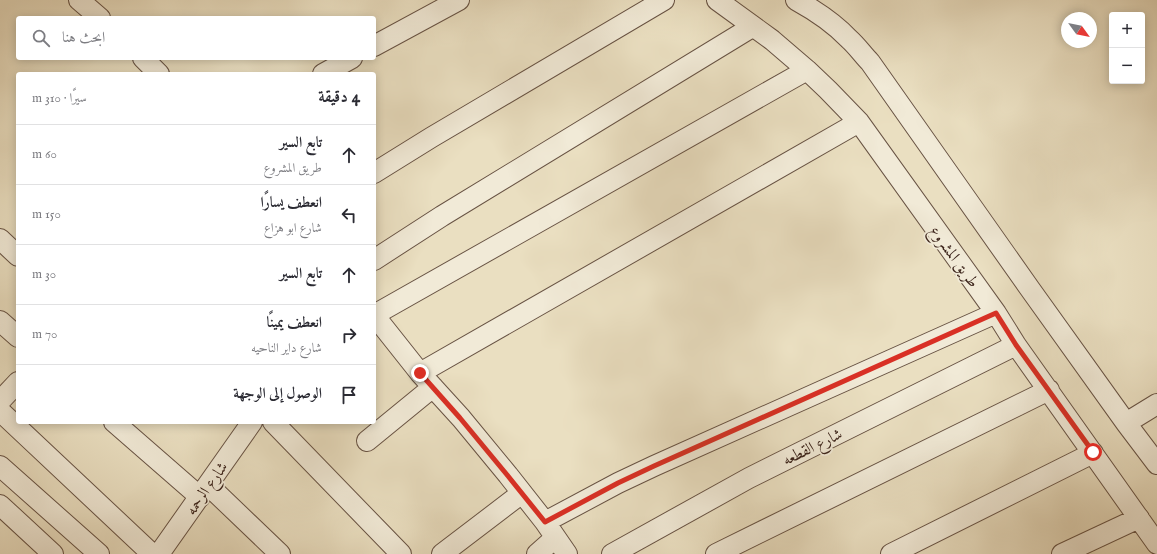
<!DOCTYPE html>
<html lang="ar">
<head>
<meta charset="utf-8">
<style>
  :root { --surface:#fff; --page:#f2f2f3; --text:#2b2b33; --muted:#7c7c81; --line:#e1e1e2 }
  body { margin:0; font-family:"IM FELL English",Amiri,serif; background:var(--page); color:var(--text); direction:rtl }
  .controls { position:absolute; right:12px; top:12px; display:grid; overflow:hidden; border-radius:4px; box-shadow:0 2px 10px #0003 }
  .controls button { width:36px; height:36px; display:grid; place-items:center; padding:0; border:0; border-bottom:1px solid var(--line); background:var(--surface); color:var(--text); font:20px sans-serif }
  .compass { position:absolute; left:1061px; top:12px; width:36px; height:36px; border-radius:50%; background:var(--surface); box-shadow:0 2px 10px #0003; rotate:123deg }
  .stop { position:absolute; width:12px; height:12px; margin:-9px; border:3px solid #d93025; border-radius:50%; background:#fff }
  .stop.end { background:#d93025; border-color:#fff; box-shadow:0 1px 4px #0008 }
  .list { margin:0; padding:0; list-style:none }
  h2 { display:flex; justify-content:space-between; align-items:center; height:52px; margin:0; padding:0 16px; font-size:17px }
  h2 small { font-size:13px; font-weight:400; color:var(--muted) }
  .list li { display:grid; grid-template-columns:26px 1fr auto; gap:12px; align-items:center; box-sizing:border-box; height:60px; padding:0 16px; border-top:1px solid var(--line) }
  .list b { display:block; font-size:15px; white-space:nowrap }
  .list p { margin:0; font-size:13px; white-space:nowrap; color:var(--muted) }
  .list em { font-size:13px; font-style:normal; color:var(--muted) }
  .icon { flex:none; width:22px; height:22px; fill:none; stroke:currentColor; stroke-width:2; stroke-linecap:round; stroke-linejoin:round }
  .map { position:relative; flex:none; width:1157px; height:554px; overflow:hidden; direction:ltr }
  .search { position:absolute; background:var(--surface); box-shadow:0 2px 10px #0003; left:16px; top:16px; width:360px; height:44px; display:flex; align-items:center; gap:10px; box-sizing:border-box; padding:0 14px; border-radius:4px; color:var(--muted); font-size:15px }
  .panel { position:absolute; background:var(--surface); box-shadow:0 2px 10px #0003; left:16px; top:72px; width:360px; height:352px; border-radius:4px; direction:rtl }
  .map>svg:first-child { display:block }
</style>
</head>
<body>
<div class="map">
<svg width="1157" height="554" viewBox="0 0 1157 554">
  <rect width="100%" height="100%" fill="#eadfc1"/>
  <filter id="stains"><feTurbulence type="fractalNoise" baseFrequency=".005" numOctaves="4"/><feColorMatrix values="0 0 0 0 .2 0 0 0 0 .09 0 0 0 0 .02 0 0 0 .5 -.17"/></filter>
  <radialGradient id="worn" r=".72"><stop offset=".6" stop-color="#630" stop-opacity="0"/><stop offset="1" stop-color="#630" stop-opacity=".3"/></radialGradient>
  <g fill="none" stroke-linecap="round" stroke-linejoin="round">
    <g stroke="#685344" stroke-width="22">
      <path id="minor" d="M79 0 100 18
        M717 0 772 40 807 70 828 90 859 122 996 313 1016 345 1157 544
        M796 0C816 11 834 23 849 39 857 46 863 55 870 62L1030 289 1126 423 1157 464
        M374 46 459 0
        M143 58 159 74
        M323 74 352 58
        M374 173 432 137 664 0
        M0 239 18 256
        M374 260 442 216 752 27
        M374 315 807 70
        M374 315 420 373 461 418 508 475 545 522 567 554
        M0 321 18 337
        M420 373 859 122
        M0 401 18 382
        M0 411 152 554
        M114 422 200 497
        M273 422 401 554
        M1126 423 1157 404
        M367 441 433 387
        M0 466 99 554
        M208 485 280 554
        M0 505 53 554
        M545 522 618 483 654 466 996 313
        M159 554 252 422
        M442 554 522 493
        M537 554 555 538
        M612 554 749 478 1016 345
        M716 554 1049 390
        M891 554 1093 453
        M1062 554 1139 518"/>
    </g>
    <use href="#minor" stroke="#f1ead7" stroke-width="20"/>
  </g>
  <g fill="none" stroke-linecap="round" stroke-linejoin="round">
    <path stroke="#d93025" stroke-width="5" d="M420 373 460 418 508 476 545 522 618 483 654 466 996 313 1016 345 1093 452"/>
  </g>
  <g text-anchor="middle" stroke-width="3.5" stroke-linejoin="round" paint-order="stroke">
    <g font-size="16" fill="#3c241b" stroke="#f1ead7">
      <text transform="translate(955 256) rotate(54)" y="6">طريق المشروع</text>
      <text transform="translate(812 446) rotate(-26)" y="6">شارع القطعه</text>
      <text transform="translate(206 488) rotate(-55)" y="6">شارع الرحمه</text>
    </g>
  </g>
  <rect width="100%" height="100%" filter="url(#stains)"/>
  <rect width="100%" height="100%" fill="url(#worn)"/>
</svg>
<div class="controls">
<button>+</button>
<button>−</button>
</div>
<svg class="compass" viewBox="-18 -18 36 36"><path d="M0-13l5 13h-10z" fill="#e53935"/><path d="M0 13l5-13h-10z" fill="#7c7c81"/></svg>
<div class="stop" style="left:1093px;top:452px"></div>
<div class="stop end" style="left:420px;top:373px"></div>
<div class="search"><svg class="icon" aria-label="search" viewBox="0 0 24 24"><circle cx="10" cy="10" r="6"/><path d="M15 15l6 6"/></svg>ابحث هنا</div>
<section class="panel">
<h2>4 دقيقة<small>سيرًا · 310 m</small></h2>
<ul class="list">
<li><svg class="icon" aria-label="ahead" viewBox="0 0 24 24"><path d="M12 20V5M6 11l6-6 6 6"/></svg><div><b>تابع السير</b><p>طريق المشروع</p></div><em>60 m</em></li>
<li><svg class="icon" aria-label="left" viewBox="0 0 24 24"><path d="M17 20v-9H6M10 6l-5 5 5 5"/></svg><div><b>انعطف يسارًا</b><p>شارع ابو هزاع</p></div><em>150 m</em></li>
<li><svg class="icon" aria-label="ahead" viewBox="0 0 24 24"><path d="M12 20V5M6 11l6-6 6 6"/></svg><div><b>تابع السير</b></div><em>30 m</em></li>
<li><svg class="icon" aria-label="right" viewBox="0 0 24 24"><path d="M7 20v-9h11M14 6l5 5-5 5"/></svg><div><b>انعطف يمينًا</b><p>شارع داير الناحيه</p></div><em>70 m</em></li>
<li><svg class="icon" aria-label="arrive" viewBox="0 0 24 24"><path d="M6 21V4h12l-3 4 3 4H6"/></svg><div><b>الوصول إلى الوجهة</b></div></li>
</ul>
</section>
</div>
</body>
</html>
